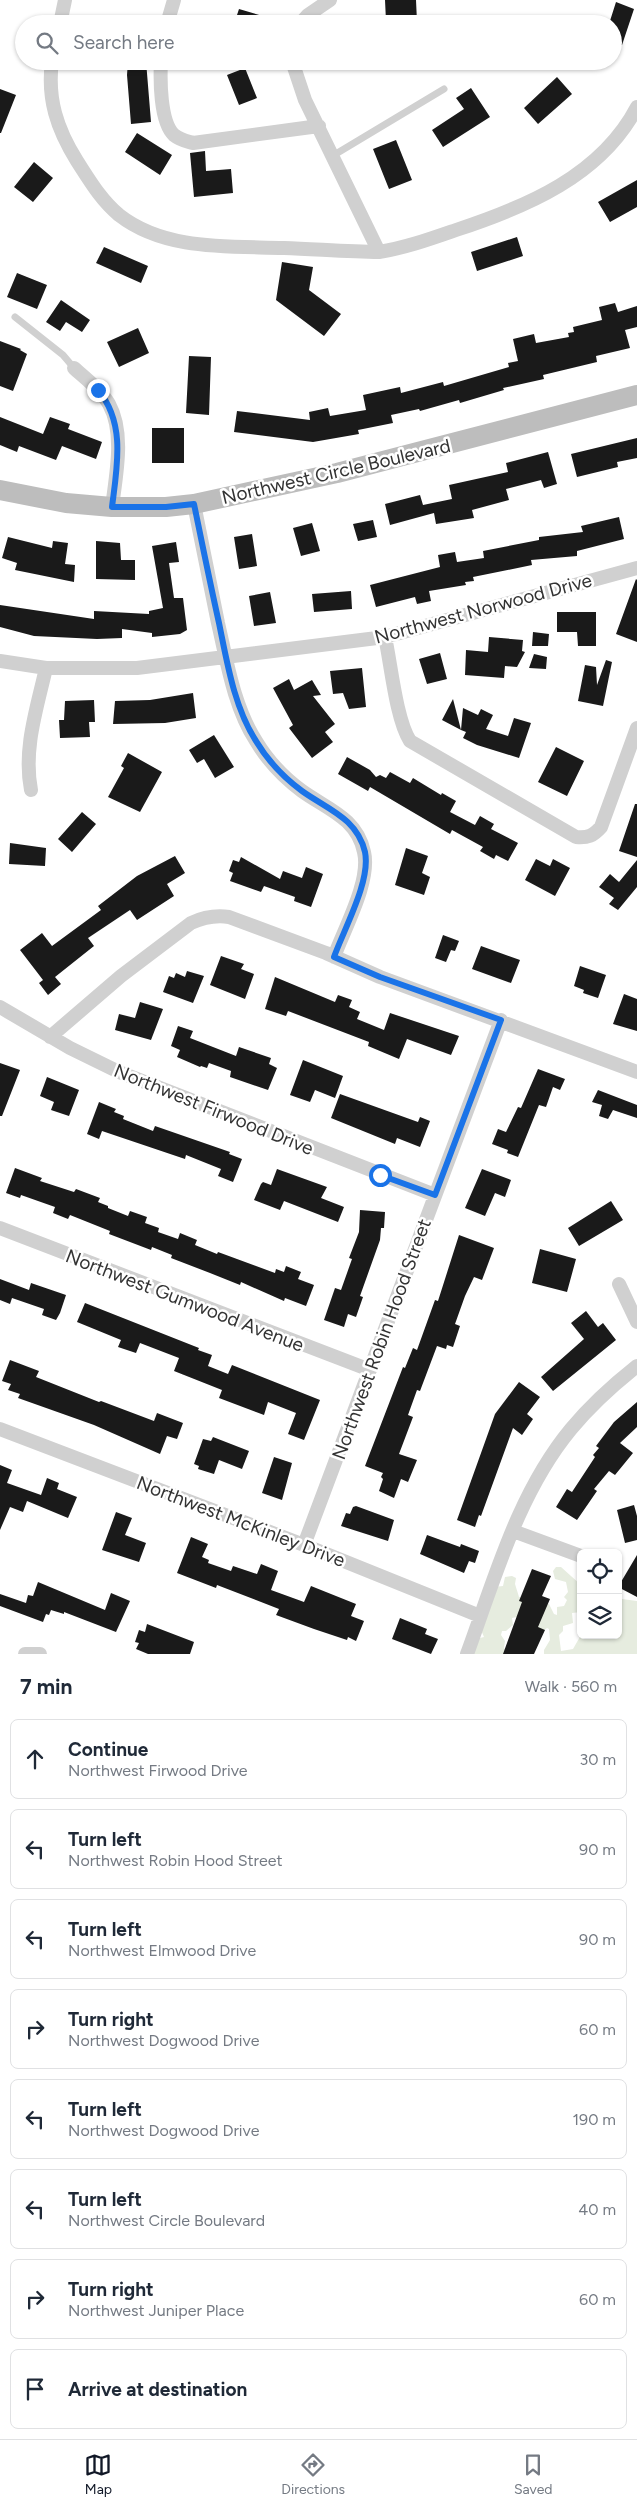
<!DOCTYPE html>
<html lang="en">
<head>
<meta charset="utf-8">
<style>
  :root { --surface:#fff; --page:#f6f6f7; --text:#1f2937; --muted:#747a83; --line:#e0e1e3; --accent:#111827 }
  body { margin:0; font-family:Figtree,sans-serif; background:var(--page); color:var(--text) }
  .controls { position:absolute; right:15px; bottom:15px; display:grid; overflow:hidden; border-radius:8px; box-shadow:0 1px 4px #0004 }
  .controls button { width:45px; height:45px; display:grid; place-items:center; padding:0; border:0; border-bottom:1px solid var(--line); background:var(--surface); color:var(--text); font:25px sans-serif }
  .stop { position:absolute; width:15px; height:15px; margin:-11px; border:4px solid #1a73e8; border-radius:50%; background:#fff }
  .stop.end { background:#1a73e8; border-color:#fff; box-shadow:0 1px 5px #0008 }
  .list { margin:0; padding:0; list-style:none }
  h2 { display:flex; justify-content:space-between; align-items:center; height:65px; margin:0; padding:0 20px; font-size:21px }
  h2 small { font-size:16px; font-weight:400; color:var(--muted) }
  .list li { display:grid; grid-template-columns:32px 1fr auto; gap:15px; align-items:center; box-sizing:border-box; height:80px; margin:0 10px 10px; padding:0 10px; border:1px solid var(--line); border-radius:8px }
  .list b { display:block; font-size:19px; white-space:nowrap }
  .list p { margin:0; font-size:16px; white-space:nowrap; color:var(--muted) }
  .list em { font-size:16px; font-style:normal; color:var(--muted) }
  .icon { flex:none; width:28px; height:28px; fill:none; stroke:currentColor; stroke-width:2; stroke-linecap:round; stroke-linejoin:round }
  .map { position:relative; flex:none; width:637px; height:1654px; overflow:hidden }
  .search { position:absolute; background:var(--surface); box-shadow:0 1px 4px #0004; left:15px; right:15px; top:15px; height:55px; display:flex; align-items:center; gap:12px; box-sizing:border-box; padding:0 18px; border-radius:28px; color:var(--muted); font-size:19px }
  .sheet { height:785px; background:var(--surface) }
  nav { display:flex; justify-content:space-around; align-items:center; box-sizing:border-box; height:70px; border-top:1px solid var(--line); background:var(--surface); font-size:14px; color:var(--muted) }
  nav a { display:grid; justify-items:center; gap:2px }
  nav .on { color:var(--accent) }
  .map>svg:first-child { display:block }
</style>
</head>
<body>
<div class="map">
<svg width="637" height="1654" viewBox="0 0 637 1654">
  <rect width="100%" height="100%" fill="#fff"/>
  <path fill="#e6ecdf" d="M556 1567H561L581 1585V1612L572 1613 573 1623 563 1626V1631L559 1635 561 1651 573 1649 581 1635H618V1600L622 1599 637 1601V1654H544V1650L550 1640 549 1629 547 1628 540 1634C532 1627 523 1614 512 1618L513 1625 506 1631H502L501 1635 505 1641 504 1648 507 1652 505 1654H470L476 1639 484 1637 481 1630 494 1587 503 1586 505 1577 512 1576 516 1578 515 1584 519 1597 545 1605 549 1604 554 1614 557 1615V1607L564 1606 567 1600 564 1597 568 1592 566 1582 555 1579 553 1571Z"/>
  <path fill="#1a1a1a" d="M385 0H416L417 22 386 21Z
    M616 2 634 9 622 45 613 42V24H609Z
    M239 9 280 21 279 24H234Z
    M128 61H146L151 122 131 124 127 75Z
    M245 68 257 98 239 105 227 75Z
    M557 77 572 94 538 124 524 108Z
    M471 88 490 117 443 147 432 130 464 109 456 98Z
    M0 89 16 95 1 133H0Z
    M137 133 172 155 160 175 125 152Z
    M396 140 412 180 389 189 373 149Z
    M205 151 206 171 231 169 233 193 194 197 190 153Z
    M34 162 53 178 33 202 14 187Z
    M637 180V207L610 222 598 202Z
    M517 237 523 256 477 271 471 252Z
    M104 247 148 266 141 283 96 263Z
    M282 262 313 267 309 290 341 314 324 336 276 300Z
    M17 273 47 285 37 309 7 297Z
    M61 300 90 320 82 332 66 322 60 331 46 322Z
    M615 303 618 312 637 306V327L625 330 630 348 596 356 597 362 543 375 544 379 503 388 504 390 460 403 459 400 420 411 419 409 391 415 393 423 358 430 359 434 313 442 234 432 237 411 310 420 309 412 328 408 330 416 366 410 363 395 400 387 401 393 443 382 444 386 509 367 508 363 518 361 513 339 534 334 536 343 569 337 568 333 574 332 573 327 602 320 599 307Z
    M138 328 149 353 119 367 107 342Z
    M0 341 21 349 20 350 27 354 13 391 0 386Z
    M189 356 211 357 209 415 186 413Z
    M0 417 43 434 50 417 70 424 68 429 102 442 96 459 62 446 56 460 19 446 17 452 0 445Z
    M152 428H184V463H152Z
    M637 438V458L617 462 618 467 577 477 571 454Z
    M548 452 557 484 544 488 541 480 506 489 509 500 472 510 474 518 436 524 434 513 390 525 385 504 420 495 423 505 452 499 449 485 508 472 506 463Z
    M619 517 624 539 577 551V556L531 560 532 565 473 577 474 581 465 582 466 585 429 591 431 601 417 604 415 597 376 607 370 585 440 567 438 555 455 552 457 562 484 558 483 551 539 540V537L583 532 581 526Z
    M373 520 377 537 358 541 353 524Z
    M312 523 320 551 301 556 293 528Z
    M252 534 257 566 239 569 234 537Z
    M8 537 52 548 53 541 68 543 65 564 75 565 74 582 15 570 17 563 2 558Z
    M96 541 120 543 121 560H135V580L96 579Z
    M176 542 179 562 169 563 174 598H183L187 630 180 634 152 637V633L122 629V638L97 639 34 636 0 627V605L94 619V611L149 614V611L163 608 152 546Z
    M636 579 637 580V642L616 634Z
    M351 591 352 609 314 612 312 594Z
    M270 592 276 623 254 626 249 596Z
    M557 612H596V646H578L577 632H557Z
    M533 632 549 634 548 646H532Z
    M489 637 523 640 522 651 525 652 517 667 505 666 504 678 465 675 466 650 488 652Z
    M440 653 447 679 427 684 419 659Z
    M534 654 547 657 546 669 529 668Z
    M606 660 612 662 603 706 578 701 585 665 596 667 597 685Z
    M362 668 366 707 349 709 343 693 333 694 330 671Z
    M289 679 294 690 312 680 321 695 313 696 335 724 325 732 333 742 312 758 289 728 293 725 273 688Z
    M193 693 196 718 165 723 113 724 115 701 150 700Z
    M453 699 461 730 442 720Z
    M94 700 95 722H89L90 737 60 738 59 720H64L65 701Z
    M463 708 478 715 481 709 493 715 486 729 508 736 514 718 531 723 519 758 477 745 463 738 466 732 461 730Z
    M214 735 234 767 215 778 204 759 197 763 189 750Z
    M556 747 584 761 567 796 538 782Z
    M128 753 162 772 140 812 108 797 124 768 121 766Z
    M347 757 370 770 376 777 380 775 386 778 390 772 410 783 413 778 441 795 442 793 456 801 450 812 475 825 480 816 494 824 491 829 518 843 508 861 496 855 494 859 480 851 483 847 452 830 450 834 370 787 368 791 338 774Z
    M635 804H637V857L619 851Z
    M82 812 96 824 72 852 58 839Z
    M10 843 46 848 45 866 9 864Z
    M406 848 428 856 422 873 430 877 424 895 395 885Z
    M175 856 185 873 167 884 174 896 137 920 130 910 88 938 94 946 55 977 61 984 48 995 39 983 43 980 20 950 42 933 52 946 101 910 98 906 137 876Z
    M241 857 280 879 283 871 302 878 306 867 323 874 311 907 294 901 295 897 264 886 261 892 230 881 233 873 229 871 233 860 239 862Z
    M536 859 550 866 553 859 570 868 555 896 525 880Z
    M637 860V887L618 910 609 904 614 898 599 887 610 874 619 882Z
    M443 935 459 941 455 951 451 950 446 962 435 958Z
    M481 946 520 960 511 983 472 969Z
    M221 956 244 964 241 969 254 974 245 999 210 985Z
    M580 966 606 975 598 998 583 993 584 990 574 986Z
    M187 971 204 976 193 1003 163 992 169 976 174 978 176 973 185 977Z
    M275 977 335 1002 338 995 352 1000 349 1007 360 1012 357 1019 384 1030 390 1013 459 1036 451 1055 407 1039 399 1059 368 1046 369 1042 288 1011 286 1016 265 1009Z
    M624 994 637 999V1031L613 1024Z
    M140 1002 163 1009 151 1040 115 1030 119 1014 135 1018Z
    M178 1026 193 1031 190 1038 236 1056 239 1047 271 1058 269 1064 277 1068 268 1090 230 1077 231 1071 209 1063 207 1068 201 1066 200 1067 177 1057 180 1050 171 1046Z
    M303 1060 343 1076 335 1098 315 1090 310 1102 290 1095Z
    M0 1063 20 1070 2 1116H0Z
    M538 1069 565 1079 560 1090 553 1087 546 1107 539 1105 518 1157 507 1153 508 1150 492 1144 498 1129 506 1132 518 1107 521 1108Z
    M47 1077 79 1090 69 1116 51 1110 54 1102 40 1096Z
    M598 1090 637 1105V1118L613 1110 608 1119 599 1116 602 1105 592 1102Z
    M340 1094 418 1122 420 1117 430 1121 420 1147 397 1138 395 1144 331 1118Z
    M99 1102 116 1109 114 1112 124 1116 123 1119 153 1131 155 1126 230 1152 229 1154 242 1159 233 1182 218 1176 221 1169 186 1155 185 1159 102 1131 99 1139 87 1134Z
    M15 1168 42 1178 40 1181 74 1192 76 1189 100 1198 98 1202 108 1206V1208L128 1216 130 1211 147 1217 145 1223 159 1228 158 1232 178 1239 180 1233 197 1240 195 1245 217 1254 218 1252 275 1273 276 1269 284 1272 286 1266 301 1272 298 1279 314 1285 306 1306 285 1298 284 1301 241 1282 240 1285 210 1273 171 1258 172 1255 152 1247 151 1250 109 1234 110 1231 70 1215 68 1219 53 1213 55 1207 21 1195 20 1198 6 1193Z
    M277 1169 327 1187 321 1198 344 1207 338 1222 284 1201 280 1210 254 1200 261 1184 263 1182 271 1185Z
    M482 1169 511 1180 505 1197 495 1193 485 1216 465 1208Z
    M611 1201 623 1220 579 1246 568 1228Z
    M360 1210 385 1212 384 1228H381L380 1240 360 1296 363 1297 356 1317 348 1314 344 1327 324 1320 335 1288 341 1290 352 1259 349 1258 359 1232Z
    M459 1235 494 1248 482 1280 474 1277 465 1296 455 1324 460 1326 453 1347 447 1345 446 1349 437 1346 420 1391 417 1390 408 1415 413 1417 399 1454 417 1460 408 1482 401 1479 394 1498 379 1491 383 1479 381 1477 383 1473 365 1466 403 1367 405 1368 413 1348 417 1350 435 1300 438 1301Z
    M540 1249 576 1259 567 1292 532 1283Z
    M0 1279 29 1290 31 1283 66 1295 60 1313 56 1320 42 1315 44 1309 12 1298 10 1304 0 1300Z
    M85 1303 199 1348 198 1350 212 1355 208 1366 228 1374 232 1365 320 1400 304 1440 288 1434 296 1413 268 1402 264 1415 219 1398 222 1390 174 1371 179 1358 140 1343 136 1353 118 1347 121 1340 77 1322Z
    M586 1311 598 1327 603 1323 616 1340 553 1391 541 1377 584 1339 571 1323Z
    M10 1360 39 1371 36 1377 99 1402 101 1401 154 1421 157 1413 183 1423 177 1439 167 1436 160 1454 94 1425 18 1398 20 1394 8 1390 11 1384 2 1381Z
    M519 1382 540 1397 527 1414 533 1419 522 1435 513 1428 481 1516 479 1515 475 1527 457 1520 495 1414Z
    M637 1402V1427L620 1443 633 1453 615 1475 609 1471 594 1489 597 1491 577 1520 556 1507 567 1489 572 1492 595 1457 593 1455 599 1448 596 1446 614 1422Z
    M213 1437 249 1451 242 1469 219 1460 214 1474 198 1469 199 1466 194 1464 203 1439 211 1441Z
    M274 1457 292 1463 282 1500 262 1493Z
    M0 1465 12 1470 7 1483 41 1495 47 1478 59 1483 57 1489 77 1497 68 1518 27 1501 23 1512 10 1507 0 1530Z
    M634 1505 637 1516V1540L625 1543 617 1510Z
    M356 1506 394 1520 388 1541 341 1526 346 1513 350 1514 353 1507Z
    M116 1512 132 1518 125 1535 146 1543 139 1562 102 1550Z
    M427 1535 460 1547 461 1544 479 1551 475 1563 469 1561 464 1573 420 1554Z
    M191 1537 208 1544 202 1557 209 1560 208 1563 231 1571 233 1566 257 1574 261 1564 278 1571 271 1590 304 1602 311 1586 356 1604 351 1616 364 1621 356 1641 348 1637 347 1640 314 1629 276 1615 279 1609 217 1585 216 1588 177 1573Z
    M637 1555V1597L618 1587Z
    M532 1569 551 1576 542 1596 550 1599 538 1627 545 1630 534 1654H503L522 1602 519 1601Z
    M38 1582 105 1610 111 1593 130 1601 116 1632 64 1612V1614L51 1610 49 1615 46 1614 43 1622 0 1606V1594L26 1603 28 1595 33 1596Z
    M400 1618 427 1629 425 1634 438 1639 431 1654 392 1639Z
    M147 1624 194 1642 190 1654H148L136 1649 139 1643 135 1642 139 1630 145 1632Z"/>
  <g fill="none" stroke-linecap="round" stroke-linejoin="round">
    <path stroke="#d0d0d0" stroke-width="7" d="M334 155 444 89
      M15 317 63 355 74 368"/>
    <path stroke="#d0d0d0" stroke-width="14" d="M60 24 65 0
      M167 24 174 0
      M300 24 308 15 330 0
      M52 61C47 99 57 129 77 161 90 181 101 200 119 215 165 251 229 246 284 248 316 249 347 252 379 252 405 248 430 239 456 230 526 207 601 176 637 107
      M161 61C160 80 160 122 174 135 180 140 186 141 193 143L319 126
      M292 61 305 100 379 252
      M74 368C86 379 101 390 109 404 125 433 116 475 112 507
      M194 504C202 543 210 583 218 623 227 662 234 707 256 741 268 761 283 777 302 791 327 809 357 818 364 852 371 881 344 929 334 957
      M385 637C391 664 396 719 410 741L576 837C588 838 593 836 601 827L637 728
      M0 661 46 668H137L385 637 637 568
      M31 790C23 749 37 708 46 668
      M0 1007 70 1048 119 1072 435 1195
      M50 1037 121 976 191 923C204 917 215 915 229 917L326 953 380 977 637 1072
      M0 1228 370 1370
      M619 1284 637 1322
      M0 1429 304 1545 480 1616
      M513 1531 581 1556
      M304 1545 501 1020
      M25 1654H40
      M467 1654C495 1578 518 1493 571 1429 590 1406 613 1385 637 1366"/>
    <path stroke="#bdbdbd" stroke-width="20" d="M0 490 66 503 112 507H166L194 504 337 473 637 395"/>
  </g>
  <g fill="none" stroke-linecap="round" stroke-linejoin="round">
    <path stroke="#1a73e8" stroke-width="6" d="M98 390C126 423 117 467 112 507H166L194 504C202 543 210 583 219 623 227 662 234 707 256 741 268 761 283 777 302 791 327 809 357 818 365 852 371 881 344 929 334 957L380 977 501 1020 435 1195 380 1175"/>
  </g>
  <g text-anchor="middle" stroke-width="5" stroke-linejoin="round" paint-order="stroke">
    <g font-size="19" fill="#333" stroke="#fff">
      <text transform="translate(336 471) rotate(-13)" y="7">Northwest Circle Boulevard</text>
      <text transform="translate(483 608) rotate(-15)" y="7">Northwest Norwood Drive</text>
      <text transform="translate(214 1109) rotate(22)" y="7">Northwest Firwood Drive</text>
      <text transform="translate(185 1300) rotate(21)" y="7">Northwest Gumwood Avenue</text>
      <text transform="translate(381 1339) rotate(-70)" y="7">Northwest Robin Hood Street</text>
      <text transform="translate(241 1521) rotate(21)" y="7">Northwest McKinley Drive</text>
    </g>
  </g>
</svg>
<div class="controls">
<button><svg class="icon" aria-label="locate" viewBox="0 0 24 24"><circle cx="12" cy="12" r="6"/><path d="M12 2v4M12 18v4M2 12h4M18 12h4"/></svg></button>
<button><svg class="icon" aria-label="layers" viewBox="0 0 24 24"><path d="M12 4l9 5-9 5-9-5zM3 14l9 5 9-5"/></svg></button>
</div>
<div class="stop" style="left:380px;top:1175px"></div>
<div class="stop end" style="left:98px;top:390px"></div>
<div class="search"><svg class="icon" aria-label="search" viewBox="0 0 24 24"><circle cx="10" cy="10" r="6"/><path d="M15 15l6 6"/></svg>Search here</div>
</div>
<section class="sheet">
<h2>7 min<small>Walk · 560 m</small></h2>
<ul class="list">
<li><svg class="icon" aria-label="ahead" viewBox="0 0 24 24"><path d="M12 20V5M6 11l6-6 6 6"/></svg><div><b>Continue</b><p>Northwest Firwood Drive</p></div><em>30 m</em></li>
<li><svg class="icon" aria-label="left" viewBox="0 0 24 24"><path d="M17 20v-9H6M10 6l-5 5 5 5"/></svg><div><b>Turn left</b><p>Northwest Robin Hood Street</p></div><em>90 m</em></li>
<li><svg class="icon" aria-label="left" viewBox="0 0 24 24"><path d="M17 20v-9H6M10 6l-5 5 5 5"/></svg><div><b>Turn left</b><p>Northwest Elmwood Drive</p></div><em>90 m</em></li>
<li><svg class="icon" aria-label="right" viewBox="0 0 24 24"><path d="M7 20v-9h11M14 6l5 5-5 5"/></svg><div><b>Turn right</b><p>Northwest Dogwood Drive</p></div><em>60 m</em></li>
<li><svg class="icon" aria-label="left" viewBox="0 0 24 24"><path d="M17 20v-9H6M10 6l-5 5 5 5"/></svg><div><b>Turn left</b><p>Northwest Dogwood Drive</p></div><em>190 m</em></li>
<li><svg class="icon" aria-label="left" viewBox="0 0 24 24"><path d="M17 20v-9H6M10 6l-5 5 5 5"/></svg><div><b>Turn left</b><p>Northwest Circle Boulevard</p></div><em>40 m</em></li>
<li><svg class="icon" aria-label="right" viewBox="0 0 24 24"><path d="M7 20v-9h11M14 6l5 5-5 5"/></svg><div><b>Turn right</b><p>Northwest Juniper Place</p></div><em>60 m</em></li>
<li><svg class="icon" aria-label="arrive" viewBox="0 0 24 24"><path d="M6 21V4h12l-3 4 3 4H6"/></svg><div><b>Arrive at destination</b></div></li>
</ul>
</section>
<nav>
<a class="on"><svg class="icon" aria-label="map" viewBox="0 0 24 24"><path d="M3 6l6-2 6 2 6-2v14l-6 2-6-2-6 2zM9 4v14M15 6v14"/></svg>Map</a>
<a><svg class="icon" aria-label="directions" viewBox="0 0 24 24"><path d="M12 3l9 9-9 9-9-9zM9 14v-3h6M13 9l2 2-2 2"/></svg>Directions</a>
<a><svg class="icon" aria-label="saved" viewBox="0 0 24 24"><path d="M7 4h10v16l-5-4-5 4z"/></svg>Saved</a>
</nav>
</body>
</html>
